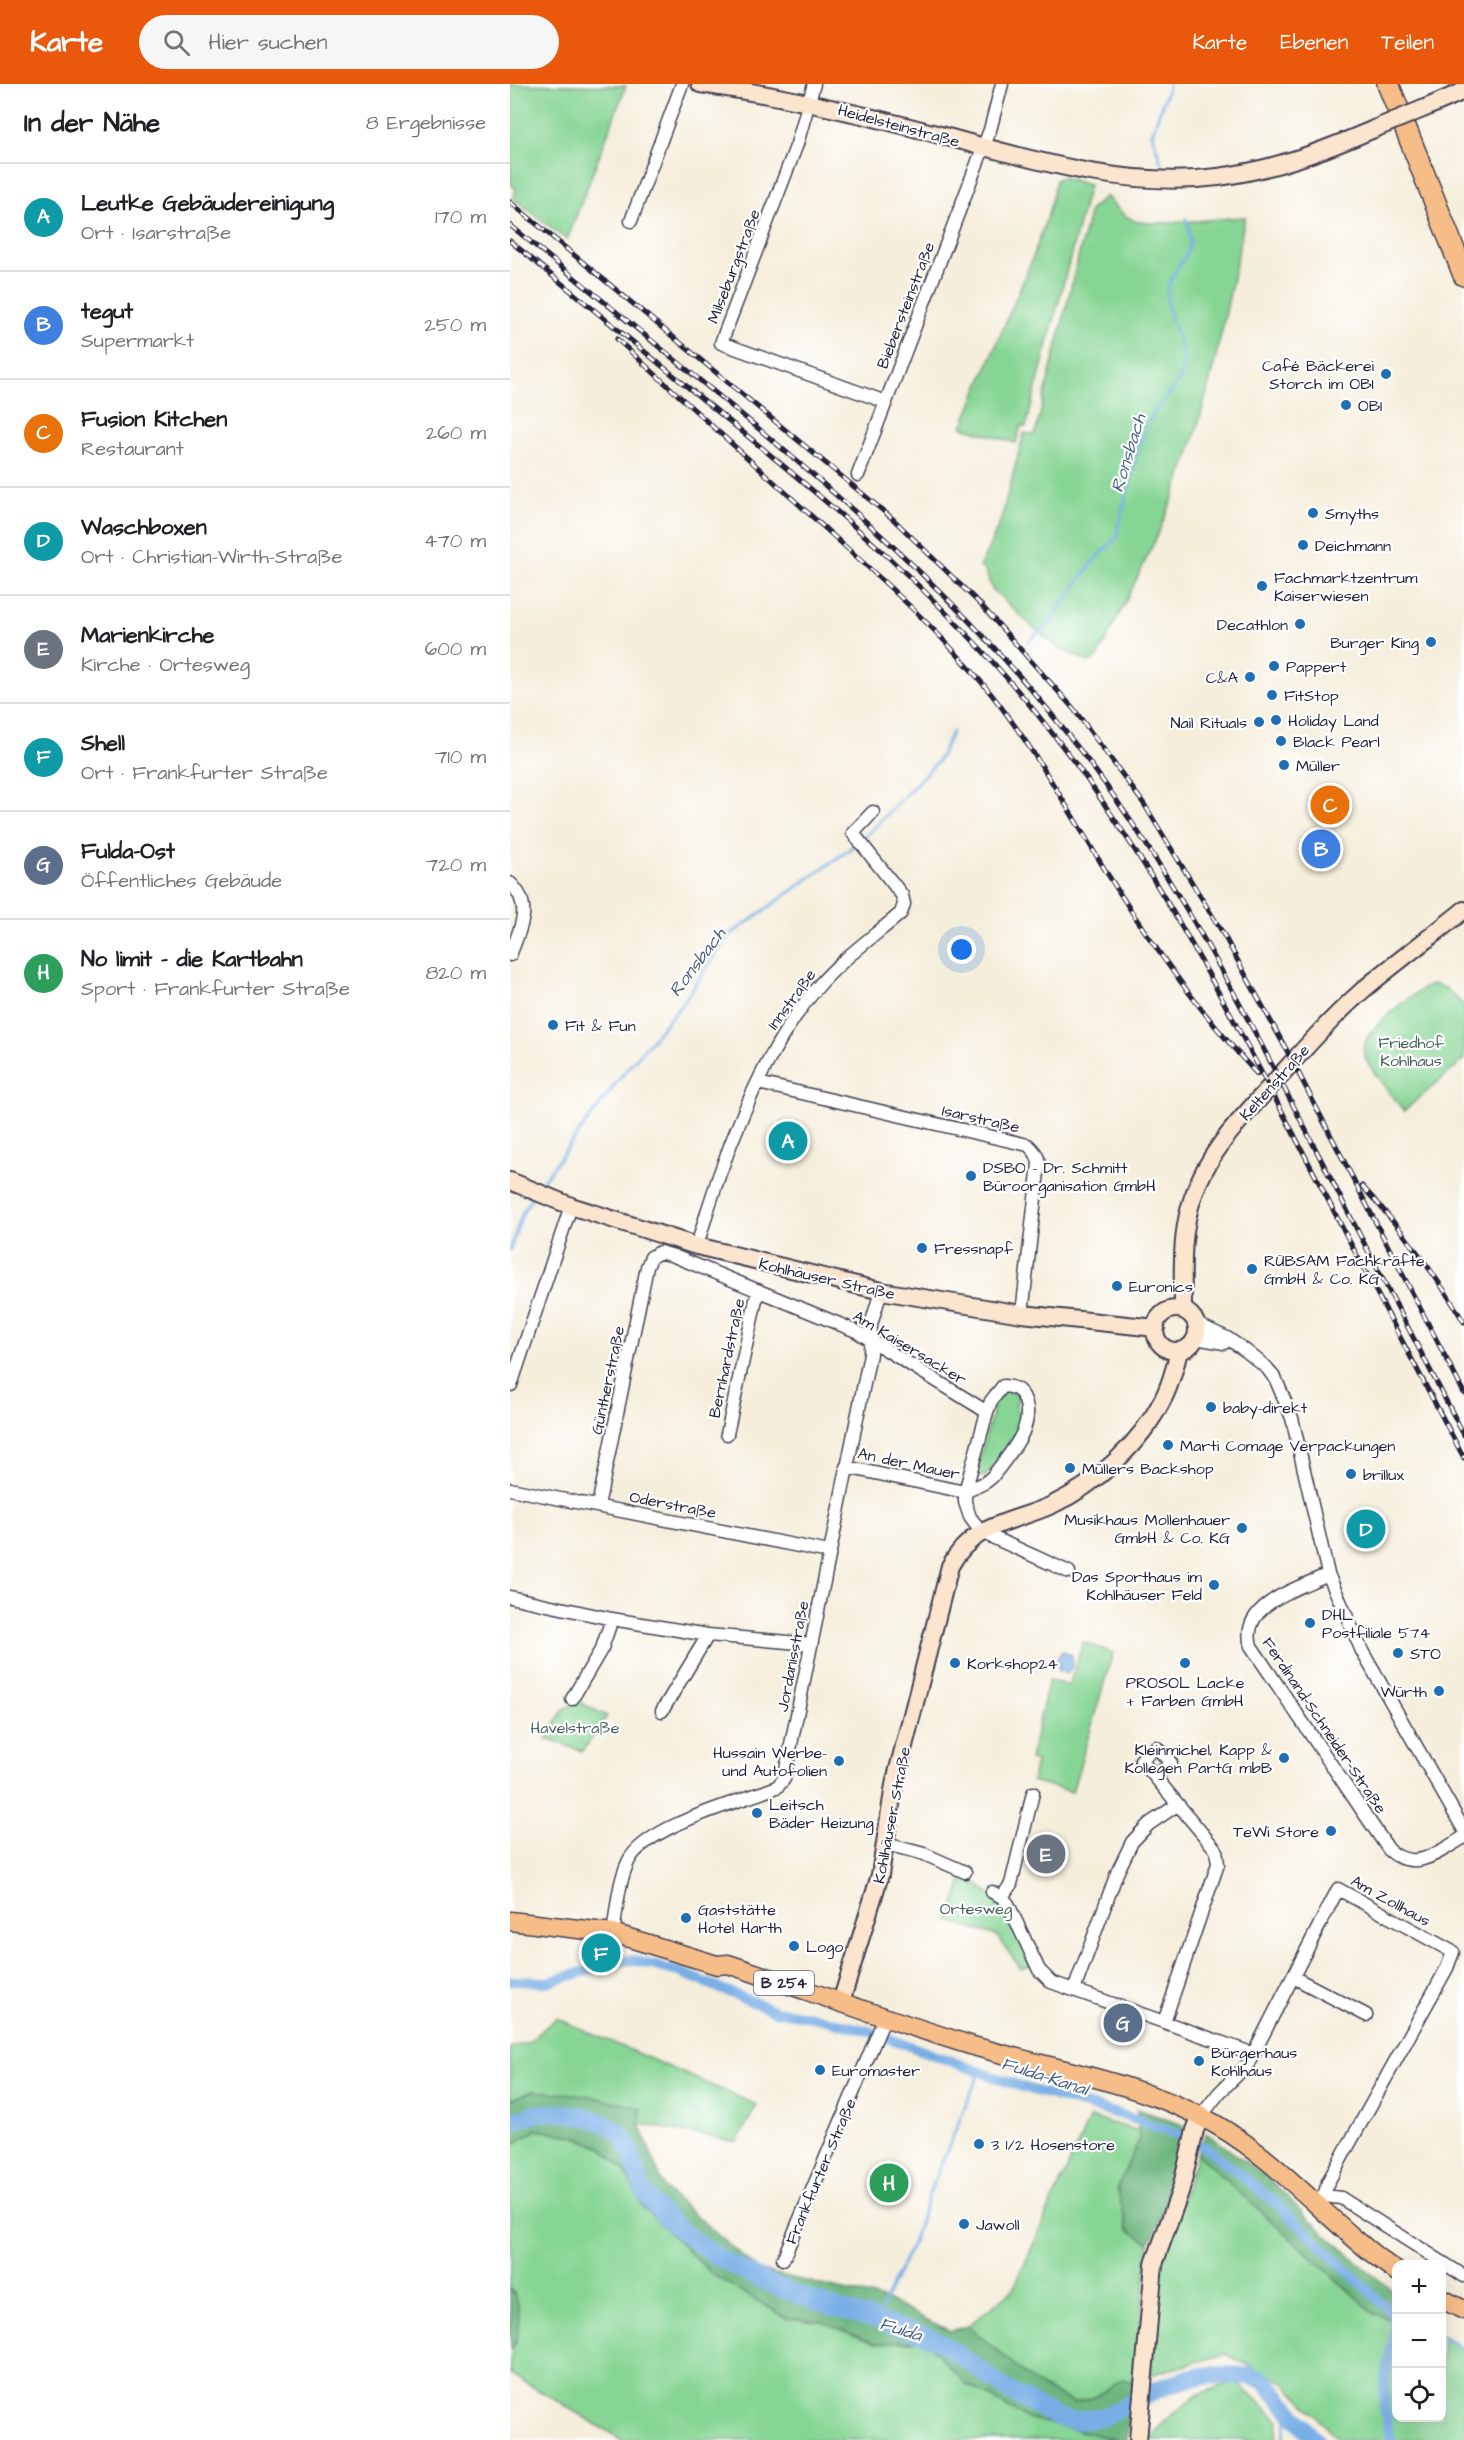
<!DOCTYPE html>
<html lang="de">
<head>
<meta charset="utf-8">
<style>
  :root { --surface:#fff; --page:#f6f6f6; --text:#202124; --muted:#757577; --line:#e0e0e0; --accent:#ea580c }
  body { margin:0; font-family:"Architects Daughter",sans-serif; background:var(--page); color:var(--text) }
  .controls { position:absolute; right:18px; bottom:18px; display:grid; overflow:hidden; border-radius:12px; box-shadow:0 6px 24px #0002 }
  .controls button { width:54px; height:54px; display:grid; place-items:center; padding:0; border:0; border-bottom:2px solid var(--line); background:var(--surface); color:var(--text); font:30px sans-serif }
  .you { position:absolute; left:452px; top:866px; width:21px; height:21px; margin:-15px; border:4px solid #fff; border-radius:50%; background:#1a73e8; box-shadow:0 0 0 9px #1a73e833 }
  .badge { display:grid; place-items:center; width:39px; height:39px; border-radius:50%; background:var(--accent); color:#fff; font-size:20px; font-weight:700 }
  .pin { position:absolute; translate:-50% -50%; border:3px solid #fff; box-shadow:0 2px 6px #0006 }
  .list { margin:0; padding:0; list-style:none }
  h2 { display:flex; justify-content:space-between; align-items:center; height:78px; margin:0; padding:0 24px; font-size:26px }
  h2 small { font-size:20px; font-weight:400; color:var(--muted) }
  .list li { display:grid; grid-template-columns:39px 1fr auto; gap:18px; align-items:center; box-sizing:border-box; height:108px; padding:0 24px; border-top:2px solid var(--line) }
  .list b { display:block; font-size:22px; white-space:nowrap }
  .list p { margin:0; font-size:20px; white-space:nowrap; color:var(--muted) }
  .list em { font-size:20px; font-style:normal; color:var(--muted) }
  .icon { flex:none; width:33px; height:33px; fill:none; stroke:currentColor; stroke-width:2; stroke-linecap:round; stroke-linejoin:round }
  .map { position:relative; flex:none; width:954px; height:2356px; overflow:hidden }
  header { display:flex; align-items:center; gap:36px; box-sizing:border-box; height:84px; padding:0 30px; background:var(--accent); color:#fff }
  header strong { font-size:28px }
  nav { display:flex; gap:33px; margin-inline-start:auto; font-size:21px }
  .search { width:420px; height:54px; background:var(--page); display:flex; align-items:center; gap:15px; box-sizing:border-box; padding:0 21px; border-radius:33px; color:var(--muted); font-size:22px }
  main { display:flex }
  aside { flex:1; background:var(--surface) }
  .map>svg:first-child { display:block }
</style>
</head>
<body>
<header>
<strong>Karte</strong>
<div class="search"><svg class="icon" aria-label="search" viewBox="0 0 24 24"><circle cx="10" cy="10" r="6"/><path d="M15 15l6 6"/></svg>Hier suchen</div>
<nav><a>Karte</a><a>Ebenen</a><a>Teilen</a></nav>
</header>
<main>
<aside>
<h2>In der Nähe<small>8 Ergebnisse</small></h2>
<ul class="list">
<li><span class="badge" style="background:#0f9aa8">A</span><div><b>Leutke Gebäudereinigung</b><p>Ort · Isarstraße</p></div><em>170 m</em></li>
<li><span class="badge" style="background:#3f7fe0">B</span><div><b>tegut</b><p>Supermarkt</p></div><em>250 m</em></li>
<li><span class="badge" style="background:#e8710a">C</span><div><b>Fusion Kitchen</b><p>Restaurant</p></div><em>260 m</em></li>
<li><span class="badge" style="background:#0f9aa8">D</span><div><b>Waschboxen</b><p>Ort · Christian-Wirth-Straße</p></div><em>470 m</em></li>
<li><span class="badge" style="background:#6b7280">E</span><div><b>Marienkirche</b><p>Kirche · Ortesweg</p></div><em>600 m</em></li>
<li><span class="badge" style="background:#0f9aa8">F</span><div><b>Shell</b><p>Ort · Frankfurter Straße</p></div><em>710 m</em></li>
<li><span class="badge" style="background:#5c6f8a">G</span><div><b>Fulda-Ost</b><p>Öffentliches Gebäude</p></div><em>720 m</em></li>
<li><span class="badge" style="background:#2e9e5b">H</span><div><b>No limit - die Kartbahn</b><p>Sport · Frankfurter Straße</p></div><em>820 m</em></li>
</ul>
</aside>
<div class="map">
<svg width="954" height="2356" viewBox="0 0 954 2356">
  <rect width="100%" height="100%" fill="#fff"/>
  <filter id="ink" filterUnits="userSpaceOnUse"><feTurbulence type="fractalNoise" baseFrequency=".0167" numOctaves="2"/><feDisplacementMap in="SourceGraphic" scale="12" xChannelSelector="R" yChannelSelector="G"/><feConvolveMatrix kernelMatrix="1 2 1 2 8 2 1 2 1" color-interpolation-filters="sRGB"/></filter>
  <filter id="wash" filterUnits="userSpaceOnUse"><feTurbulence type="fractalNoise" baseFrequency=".008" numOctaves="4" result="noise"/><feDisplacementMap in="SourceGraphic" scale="24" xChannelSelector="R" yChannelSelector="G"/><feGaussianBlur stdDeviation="1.35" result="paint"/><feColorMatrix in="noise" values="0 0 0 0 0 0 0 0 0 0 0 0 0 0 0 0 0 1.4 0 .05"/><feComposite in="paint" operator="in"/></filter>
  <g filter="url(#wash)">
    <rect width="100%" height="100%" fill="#f5eedb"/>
    <path fill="#87d594" stroke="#547c68" stroke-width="1.5" d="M0 0 116 2 57 156 3 114 6 105 0 99Z
      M551 93 579 101 516 343 511 342 506 359 452 343 523 173 539 127 546 96Z
      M596 112C604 121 614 133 625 137 643 143 713 134 735 133 721 205 707 277 686 347 663 427 624 501 587 574L579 578 549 564 525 545 482 505 475 486 470 483 491 436 514 349 525 351 580 126Z
      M923 900 935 904 954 921V976L894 1027C884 1014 857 983 854 970 848 948 905 907 923 900Z
      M493 1306 505 1309 508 1314 505 1325 514 1328 510 1343 476 1392H465L486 1315Z
      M573 1558 603 1569 562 1708 522 1697 526 1677 520 1675 539 1596 559 1602Z
      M67 1617 97 1632 73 1667 36 1655 53 1626Z
      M454 1791 492 1818 521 1871 520 1882 511 1885 487 1852 439 1837Z
      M46 1934 247 2021 227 2058 130 2040 23 2007 0 2016V1964L19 1958Z
      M580 2033 629 2047V2056L607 2104 618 2145 639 2159 624 2298 612 2295 585 2313 564 2319 528 2301 458 2242 503 2206Z
      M27 2046 64 2052 92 2064 115 2087 132 2122 203 2191 277 2234 310 2237 366 2259 415 2257 456 2300 517 2334 607 2356H112L0 2289V2266L7 2257 4 2209 0 2205V2062Z
      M687 2070 865 2230 886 2237V2334H932V2251L954 2266V2356H829L774 2298 715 2270 640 2291 650 2182Z
      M726 2297 769 2336 766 2356H638L659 2333 689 2310Z"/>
    <path fill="#6db67e" stroke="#486c5c" stroke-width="1.5" d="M23 2007 76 2011 131 2024 130 2040 154 2104 248 2186 377 2216 440 2247 458 2242 528 2301 564 2319 585 2313 612 2295 624 2298 616 2356H607L517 2334 456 2300 415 2257 366 2259 310 2237 277 2234 203 2191 132 2122 115 2087 92 2064 64 2052 27 2046 0 2062V2016Z
      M627 2025 673 2041 674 2059 647 2145 639 2159 618 2145 607 2104 629 2056Z
      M696 2049 758 2094 816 2151 886 2210V2237L865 2230 687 2070Z
      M0 2205 4 2209C9 2228 14 2250 0 2266Z"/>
    <path fill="#78aee6" stroke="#4d6890" stroke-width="1.5" d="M553 1567 561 1571C563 1579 563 1584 557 1590L549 1587C546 1579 546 1572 553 1567Z"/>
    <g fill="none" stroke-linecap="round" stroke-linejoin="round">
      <path stroke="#78aee6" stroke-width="3" d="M651 78 642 50 659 0
        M519 557 539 539 583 478 608 452V442C619 410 626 356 644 329 654 312 670 304 673 283 676 256 652 230 658 203 662 187 676 176 679 163 682 154 678 143 676 135
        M352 756 428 677 442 648
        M28 1103 113 990 173 919 217 853 347 760
        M0 1166 12 1130 23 1111
        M879 2226 886 2227
        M366 2235 404 2155 418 2112 470 1987
        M932 2253 954 2266
        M773 2356 780 2327"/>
      <path stroke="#78aee6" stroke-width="10" d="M0 1897 37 1898 113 1877 122 1876 172 1889 265 1927 308 1934 358 1947 512 2003 615 2032 678 2054 701 2067 766 2119 882 2229C888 2250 881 2264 877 2285 873 2304 873 2339 882 2356"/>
      <path stroke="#78aee6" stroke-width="18" d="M0 2039C8 2036 17 2032 26 2030 48 2026 82 2031 101 2043 129 2060 121 2095 141 2118 212 2197 315 2220 412 2250L432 2259 499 2307 549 2334 566 2337 596 2332 648 2305 679 2294 702 2291 739 2292 754 2296 805 2356"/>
    </g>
  </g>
  <g filter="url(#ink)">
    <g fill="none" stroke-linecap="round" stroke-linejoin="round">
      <g stroke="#424153" stroke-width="15">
        <path id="street" d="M304 0 287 60 211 259 376 318
          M121 137 172 0
          M348 391 480 46 492 0
          M0 799C24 821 10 845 0 871
          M248 999 518 1061C524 1066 528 1071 529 1079L512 1230
          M187 1162C210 1080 250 971 306 905 330 876 362 854 391 829L394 820 392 811 343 749 363 728
          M687 1240 717 1254 736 1267 757 1284 766 1296 782 1334 818 1490 852 1567 954 1746
          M686 1254 714 1259
          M1 1301 61 1122
          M217 1350 248 1206
          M336 1383 455 1408
          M0 1405 319 1468
          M455 1408 476 1398 482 1393C499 1370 528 1341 513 1312 509 1305 501 1302 493 1302L481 1317 477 1328 455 1408V1418L460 1433 471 1448 559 1488
          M88 1422 137 1183 141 1173 150 1168 164 1172 346 1247 477 1328
          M818 1490C788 1505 729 1520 741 1562L879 1766C905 1789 929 1768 954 1753
          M0 1513 102 1535 198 1551 301 1560
          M62 1615 92 1564 102 1535
          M152 1627 198 1551
          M645 1693 661 1679 646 1663 631 1676 706 1766 708 1780 654 1938
          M376 1760 414 1770 455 1788
          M482 1808 492 1813 498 1820 529 1886 541 1898 744 1970
          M492 1813 501 1800 523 1709
          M103 1849C107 1825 108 1800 118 1778 134 1743 225 1719 259 1706L267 1703 274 1695 360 1270 361 1241 371 1207
          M783 1893 856 1931
          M564 1906 607 1789 622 1758 639 1740 667 1721
          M691 2032 709 2009 738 1980 828 1805 943 1868 937 1884 818 2098 814 2112
          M808 2115 814 2112 831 2114 954 2192
          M273 2175 375 1933"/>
      </g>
      <g stroke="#424153" stroke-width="20">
        <path id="secondary" d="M190 0C272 11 351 30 430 51 520 75 613 105 708 93 763 86 813 67 864 45
          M915 24 954 7
          M0 1097 61 1122 187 1162 371 1207 512 1230 646 1244
          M645 1246a21 21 0 1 1 42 0a21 21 0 1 1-42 0Z
          M673 1226C673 1188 670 1150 683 1113 697 1070 728 1038 758 1005 789 971 819 936 853 906 886 878 921 853 954 826
          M331 1918 370 1791 384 1701 440 1482C463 1439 502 1439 542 1421 587 1400 631 1359 653 1315 661 1300 665 1283 669 1267
          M628 2356 644 2180 671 2105 685 2046 691 2032"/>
      </g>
      <g stroke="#424153" stroke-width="21">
        <path id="primary" d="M0 1837 103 1849 207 1881 218 1880C299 1907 379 1936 460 1961 537 1984 618 1996 690 2032 765 2069 818 2140 886 2187
          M932 2215 954 2226"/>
      </g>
      <g stroke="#424153" stroke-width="24">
        <path id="highway" d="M878 0 954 191"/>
      </g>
      <use href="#street" stroke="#fff" stroke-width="12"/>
      <use href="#secondary" stroke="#fce5cf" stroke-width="16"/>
      <use href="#primary" stroke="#f7bd88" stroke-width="18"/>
      <use href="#highway" stroke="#f7bd88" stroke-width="21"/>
      <g stroke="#22223b" stroke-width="5">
        <path id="rail" d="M0 118 383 435 470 520 563 624 634 720 711 846 775 963 954 1309
          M0 141C75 202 150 263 225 325 342 422 456 522 551 642 653 768 728 914 802 1058 852 1156 903 1253 954 1351
          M0 157C71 215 142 274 213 332 325 423 436 517 527 630 629 755 704 897 778 1039 836 1151 894 1262 954 1374
          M107 255C177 320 248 383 318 447 376 499 434 551 482 611 526 667 560 729 597 789 641 860 690 929 747 990
          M852 1102C891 1144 925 1189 954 1238"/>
      </g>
      <use href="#rail" stroke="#fff" stroke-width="3" stroke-dasharray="9" stroke-linecap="butt"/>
      <g stroke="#424153" stroke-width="20" stroke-linecap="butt">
        <path id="secondary-bridge" d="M864 45 915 24"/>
      </g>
      <use href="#secondary-bridge" stroke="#fce5cf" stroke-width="16"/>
    </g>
  </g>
  <g fill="#1f6fb2" stroke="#fff" stroke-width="2">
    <circle cx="876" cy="290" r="6"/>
    <circle cx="836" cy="321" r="6"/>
    <circle cx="803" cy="429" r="6"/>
    <circle cx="793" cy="461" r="6"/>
    <circle cx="752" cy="502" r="6"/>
    <circle cx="790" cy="540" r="6"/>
    <circle cx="921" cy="558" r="6"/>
    <circle cx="764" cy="582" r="6"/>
    <circle cx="740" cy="593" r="6"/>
    <circle cx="762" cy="611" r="6"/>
    <circle cx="766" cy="636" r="6"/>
    <circle cx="749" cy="638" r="6"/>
    <circle cx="771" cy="657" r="6"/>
    <circle cx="774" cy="681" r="6"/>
    <circle cx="43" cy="941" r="6"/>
    <circle cx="461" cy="1092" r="6"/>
    <circle cx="412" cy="1164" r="6"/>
    <circle cx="742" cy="1185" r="6"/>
    <circle cx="607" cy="1202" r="6"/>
    <circle cx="701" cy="1323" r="6"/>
    <circle cx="658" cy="1361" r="6"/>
    <circle cx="560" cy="1384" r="6"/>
    <circle cx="841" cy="1390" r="6"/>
    <circle cx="732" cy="1444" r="6"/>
    <circle cx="704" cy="1501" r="6"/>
    <circle cx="800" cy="1539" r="6"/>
    <circle cx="888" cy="1569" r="6"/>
    <circle cx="445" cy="1579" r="6"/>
    <circle cx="675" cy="1579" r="6"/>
    <circle cx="929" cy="1607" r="6"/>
    <circle cx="774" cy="1674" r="6"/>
    <circle cx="329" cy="1677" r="6"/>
    <circle cx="247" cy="1729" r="6"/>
    <circle cx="821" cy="1747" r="6"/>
    <circle cx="176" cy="1834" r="6"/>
    <circle cx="284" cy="1862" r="6"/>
    <circle cx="689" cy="1977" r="6"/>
    <circle cx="310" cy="1986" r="6"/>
    <circle cx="469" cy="2060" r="6"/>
    <circle cx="454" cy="2140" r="6"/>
  </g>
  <g text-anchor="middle" stroke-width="4.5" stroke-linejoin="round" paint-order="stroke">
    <rect fill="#fff" stroke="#646476" stroke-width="1.5" x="244" y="1887" width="60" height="24" rx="4.5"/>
    <g font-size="15" font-weight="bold" fill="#22223b">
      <text x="274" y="1904">B 254</text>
    </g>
    <g font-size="16" fill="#22223b" stroke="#fff">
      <text transform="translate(389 41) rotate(15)" y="6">Heidelsteinstraße</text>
      <text transform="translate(223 182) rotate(-69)" y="6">Milseburgstraße</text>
      <text transform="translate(395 221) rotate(-69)" y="6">Biebersteinstraße</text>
      <text transform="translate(281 915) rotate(-54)" y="6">Innstraße</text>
      <text transform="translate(764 998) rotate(-48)" y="6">Keltenstraße</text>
      <text transform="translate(471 1034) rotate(13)" y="6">Isarstraße</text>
      <text transform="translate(317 1194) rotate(13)" y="6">Kohlhäuser Straße</text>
      <text transform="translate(400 1263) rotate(31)" y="6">Am Kaisersacker</text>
      <text transform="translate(216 1274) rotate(-78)" y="6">Bernhardstraße</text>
      <text transform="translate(97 1296) rotate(-78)" y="6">Güntherstraße</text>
      <text transform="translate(399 1379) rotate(12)" y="6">An der Mauer</text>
      <text transform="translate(163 1420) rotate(11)" y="6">Oderstraße</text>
      <text transform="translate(282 1572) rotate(-79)" y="6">Jordanisstraße</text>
      <text transform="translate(815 1641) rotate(56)" y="6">Ferdinand-Schneider-Straße</text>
      <text transform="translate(381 1731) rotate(-79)" y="6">Kohlhäuser Straße</text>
      <text transform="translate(881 1816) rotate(29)" y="6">Am Zollhaus</text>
      <text transform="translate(310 2087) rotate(-67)" y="6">Frankfurter Straße</text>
    </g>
    <g font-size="16" fill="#22223b" stroke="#fff" text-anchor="start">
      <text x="864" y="287" text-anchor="end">Café Bäckerei<tspan x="864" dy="18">Storch im OBI</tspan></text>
      <text x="848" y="327">OBI</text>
      <text x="815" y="435">Smyths</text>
      <text x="805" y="467">Deichmann</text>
      <text x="764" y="499">Fachmarktzentrum<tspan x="764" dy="18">Kaiserwiesen</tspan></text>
      <text x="778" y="546" text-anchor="end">Decathlon</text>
      <text x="909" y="564" text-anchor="end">Burger King</text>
      <text x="776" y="588">Pappert</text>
      <text x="728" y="599" text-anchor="end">C&amp;A</text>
      <text x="774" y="617">FitStop</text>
      <text x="778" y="642">Holiday Land</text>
      <text x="737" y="644" text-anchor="end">Nail Rituals</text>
      <text x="783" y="663">Black Pearl</text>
      <text x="786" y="687">Müller</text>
      <text x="55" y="947">Fit &amp; Fun</text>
      <text x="473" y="1089">DSBO - Dr. Schmitt<tspan x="473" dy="18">Büroorganisation GmbH</tspan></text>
      <text x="424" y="1170">Fressnapf</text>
      <text x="754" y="1182">RÜBSAM Fachkräfte<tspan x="754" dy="18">GmbH &amp; Co. KG</tspan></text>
      <text x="619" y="1208">Euronics</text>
      <text x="713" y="1329">baby-direkt</text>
      <text x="670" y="1367">Marti Comage Verpackungen</text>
      <text x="572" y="1390">Müllers Backshop</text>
      <text x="853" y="1396">brillux</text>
      <text x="720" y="1441" text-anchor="end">Musikhaus Mollenhauer<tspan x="720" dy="18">GmbH &amp; Co. KG</tspan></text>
      <text x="692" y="1498" text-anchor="end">Das Sporthaus im<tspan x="692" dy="18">Kohlhäuser Feld</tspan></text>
      <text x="812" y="1536">DHL<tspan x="812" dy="18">Postfiliale 574</tspan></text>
      <text x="900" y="1575">STO</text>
      <text x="457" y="1585">Korkshop24</text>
      <text x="675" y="1604" text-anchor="middle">PROSOL Lacke<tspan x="675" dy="18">+ Farben GmbH</tspan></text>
      <text x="917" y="1613" text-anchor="end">Würth</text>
      <text x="762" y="1671" text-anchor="end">Kleinmichel, Kapp &amp;<tspan x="762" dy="18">Kollegen PartG mbB</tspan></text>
      <text x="317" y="1674" text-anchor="end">Hussain Werbe-<tspan x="317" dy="18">und Autofolien</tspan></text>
      <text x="259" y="1726">Leitsch<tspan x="259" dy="18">Bäder Heizung</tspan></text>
      <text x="809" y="1753" text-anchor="end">TeWi Store</text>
      <text x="188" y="1831">Gaststätte<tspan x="188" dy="18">Hotel Harth</tspan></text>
      <text x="296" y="1868">Logo</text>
      <text x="701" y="1974">Bürgerhaus<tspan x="701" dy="18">Kohlhaus</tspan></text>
      <text x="322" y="1992">Euromaster</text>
      <text x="481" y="2066">3 1/2 Hosenstore</text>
      <text x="466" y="2146">Jawoll</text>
    </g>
    <g font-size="16" fill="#45615a" stroke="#fff">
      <text x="901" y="964">Friedhof<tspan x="901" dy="18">Kohlhaus</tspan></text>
      <text x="65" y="1649">Havelstraße</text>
      <text x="466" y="1830">Ortesweg</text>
    </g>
    <g font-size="18" font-style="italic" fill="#445a7f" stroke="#fff">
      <text transform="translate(618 369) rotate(-73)" y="6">Ronsbach</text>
      <text transform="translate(187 878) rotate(-53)" y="6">Ronsbach</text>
      <text transform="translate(535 1992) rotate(18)" y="6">Fulda-Kanal</text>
      <text transform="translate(391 2245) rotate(18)" y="6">Fulda</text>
    </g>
  </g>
</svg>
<div class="controls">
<button>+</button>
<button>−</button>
<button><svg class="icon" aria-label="locate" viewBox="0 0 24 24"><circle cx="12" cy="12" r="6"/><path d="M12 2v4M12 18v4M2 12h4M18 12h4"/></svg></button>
</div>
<div class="you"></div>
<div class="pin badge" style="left:278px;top:1057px;background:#0f9aa8">A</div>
<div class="pin badge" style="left:811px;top:765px;background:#3f7fe0">B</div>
<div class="pin badge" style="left:820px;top:721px;background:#e8710a">C</div>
<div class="pin badge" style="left:856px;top:1445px;background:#0f9aa8">D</div>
<div class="pin badge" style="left:536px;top:1770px;background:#6b7280">E</div>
<div class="pin badge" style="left:91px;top:1869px;background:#0f9aa8">F</div>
<div class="pin badge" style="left:613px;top:1939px;background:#5c6f8a">G</div>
<div class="pin badge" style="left:379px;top:2099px;background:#2e9e5b">H</div>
</div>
</main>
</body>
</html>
